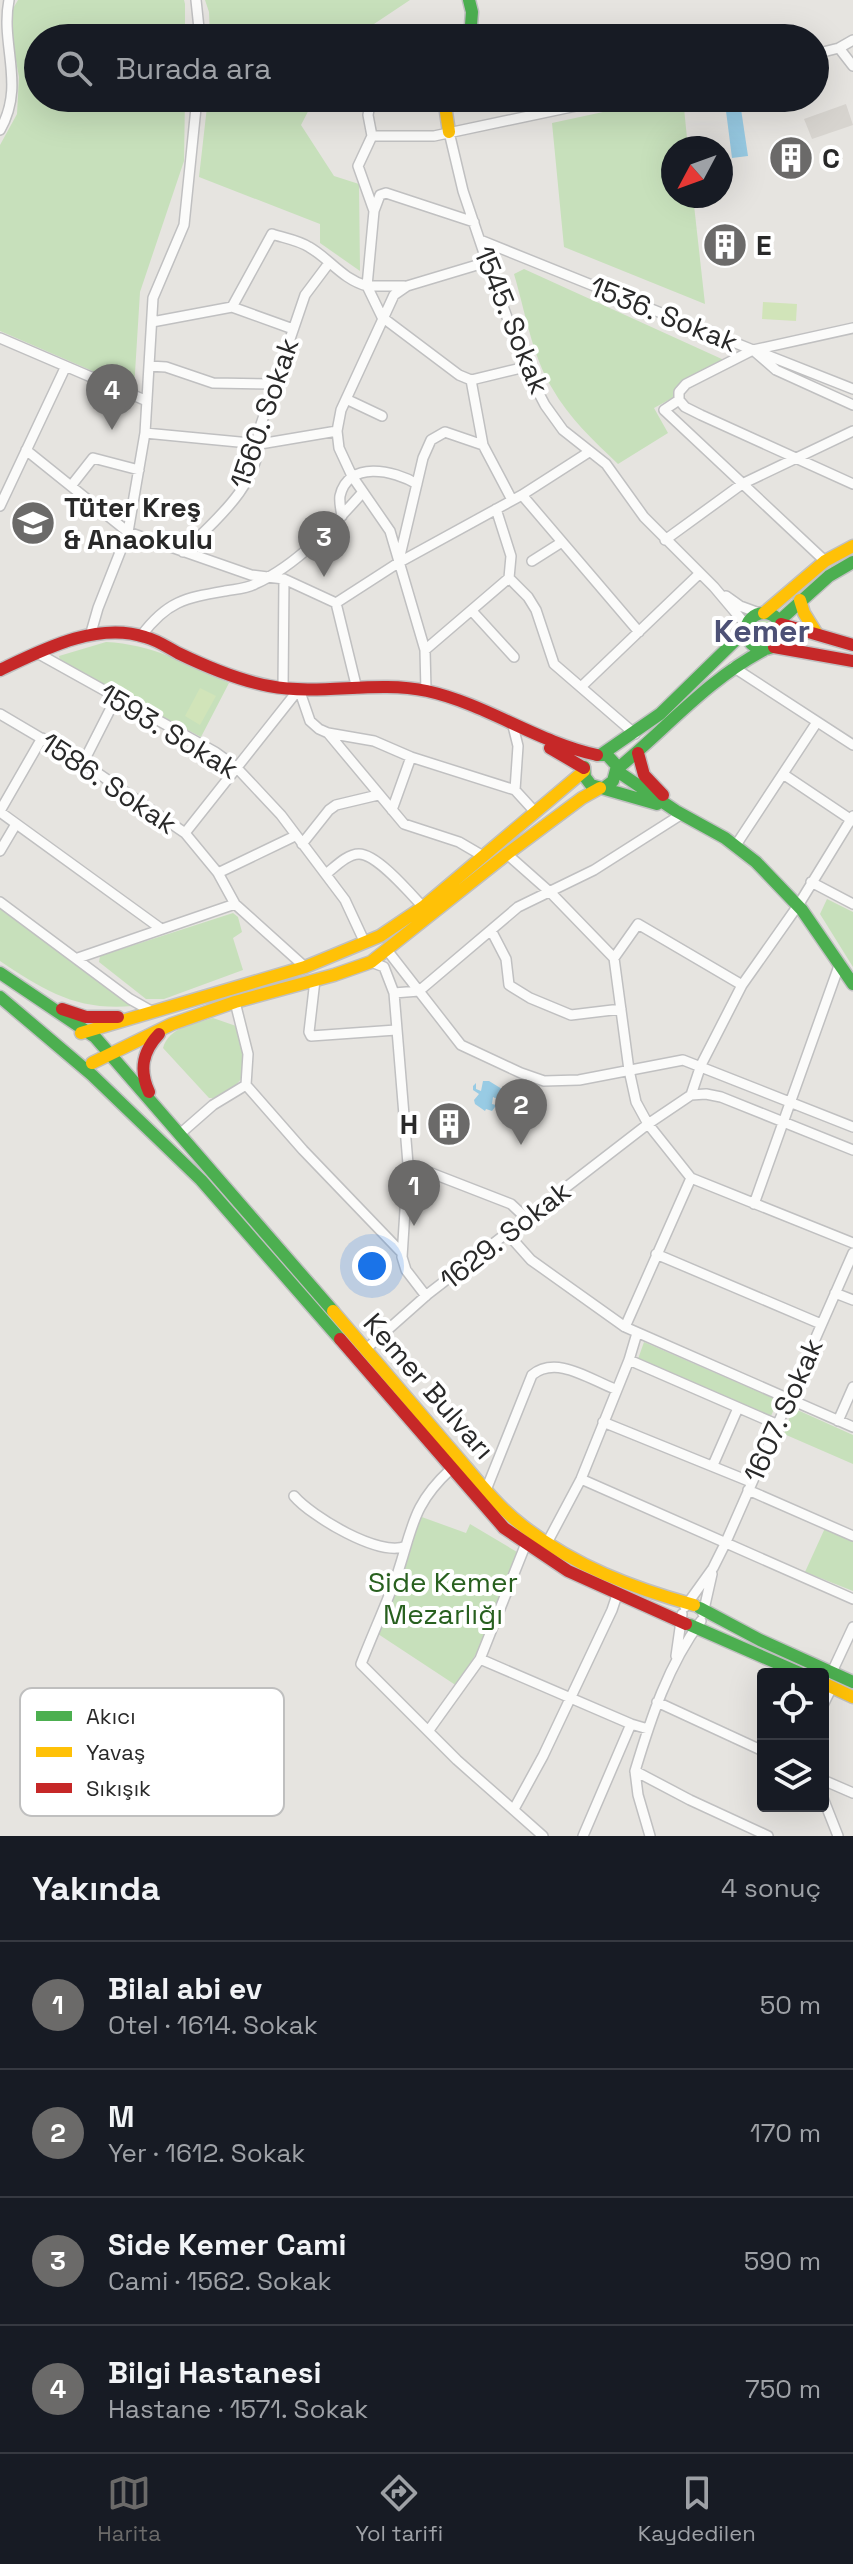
<!DOCTYPE html>
<html lang="tr">
<head>
<meta charset="utf-8">
<style>
  :root { --surface:#171b24; --page:#20242c; --text:#f1f3f6; --muted:#9ea1a6; --line:#363941; --accent:#6b6a69 }
  body { margin:0; font-family:"Space Grotesk",sans-serif; background:var(--page); color:var(--text) }
  .controls { position:absolute; right:24px; bottom:24px; display:grid; overflow:hidden; border-radius:8px; box-shadow:0 8px 32px #0002 }
  .controls button { width:72px; height:72px; display:grid; place-items:center; padding:0; border:0; border-bottom:2px solid var(--line); background:var(--surface); color:var(--text); font:40px sans-serif }
  .compass { position:absolute; left:661px; top:136px; width:72px; height:72px; border-radius:50%; background:var(--surface); box-shadow:0 8px 32px #0002; rotate:229deg }
  .you { position:absolute; left:372px; top:1266px; width:28px; height:28px; margin:-20px; border:6px solid #fff; border-radius:50%; background:#1a73e8; box-shadow:0 0 0 12px #1a73e833 }
  .badge { display:grid; place-items:center; width:52px; height:52px; border-radius:50%; background:var(--accent); color:#fff; font-size:26px; font-weight:700 }
  .pin { position:absolute; translate:-50% -66px; filter:drop-shadow(0 2px 4px #0008) }
  .pin::after { content:''; position:absolute; top:42px; width:28px; height:24px; background:inherit; clip-path:polygon(0 0,100% 0,50% 100%) }
  .list { margin:0; padding:0; list-style:none }
  h2 { display:flex; justify-content:space-between; align-items:center; height:104px; margin:0; padding:0 32px; font-size:34px }
  h2 small { font-size:26px; font-weight:400; color:var(--muted) }
  .list li { display:grid; grid-template-columns:52px 1fr auto; gap:24px; align-items:center; box-sizing:border-box; height:128px; padding:0 32px; border-top:2px solid var(--line) }
  .list b { display:block; font-size:30px; white-space:nowrap }
  .list p { margin:0; font-size:26px; white-space:nowrap; color:var(--muted) }
  .list em { font-size:26px; font-style:normal; color:var(--muted) }
  .icon { flex:none; width:44px; height:44px; fill:none; stroke:currentColor; stroke-width:2; stroke-linecap:round; stroke-linejoin:round }
  .map { position:relative; flex:none; width:853px; height:1836px; overflow:hidden }
  .search { position:absolute; background:var(--surface); box-shadow:0 8px 32px #0002; left:24px; right:24px; top:24px; height:88px; display:flex; align-items:center; gap:20px; box-sizing:border-box; padding:0 28px; border-radius:44px; color:var(--muted); font-size:30px }
  .sheet { height:616px; background:var(--surface) }
  nav { display:flex; justify-content:space-around; align-items:center; box-sizing:border-box; height:112px; border-top:2px solid var(--line); background:var(--surface); font-size:22px; color:var(--muted) }
  nav a { display:grid; justify-items:center; gap:4px }
  nav .on { color:var(--accent) }
  .map>svg:first-child { display:block }
</style>
</head>
<body>
<div class="map">
<svg width="853" height="1836" viewBox="0 0 853 1836">
  <rect width="100%" height="100%" fill="#e6e4e0"/>
  <path fill="#c7e0bb" d="M18 0H184L185 4V38H38V98H185L184 161 140 292 134 389 0 331V145L17 114 19 77 8 17Z
    M205 0H410L368 28 359 38H210L209 12Z
    M208 98H315L301 125 334 176 359 184 360 271 320 243V224L199 177Z
    M668 98H683L688 148H673V196H693L705 304 564 247 552 123Z
    M524 269 724 360 714 375 654 408 668 433 618 464C594 441 569 418 552 388 532 355 525 311 514 274Z
    M752 631a11 11 0 1 1 22 0a11 11 0 1 1-22 0Z
    M106 642C151 644 188 664 229 683L201 737 61 663 59 656Z
    M827 899 853 912V967L820 914Z
    M0 907 133 1006C77 1011 45 991 0 961Z
    M233 913 238 917 242 932 233 938 243 970 164 999H146L99 962 100 956Z
    M213 1018 236 1026 245 1049V1075C235 1086 224 1099 209 1098L163 1048C169 1027 194 1024 213 1018Z
    M644 1342 778 1400 771 1416 638 1359Z
    M793 1408 853 1435V1464L784 1434Z
    M419 1516 466 1533 470 1524 517 1552 480 1647 457 1686 375 1632Z
    M825 1528 853 1541V1591L805 1572Z"/>
  <path fill="#d1e4b9" d="M763 302 797 304 796 321 762 319Z
    M200 688 216 696 200 725 185 716Z"/>
  <path fill="#d7d4cf" d="M846 104 853 125 812 139 804 119Z"/>
  <path fill="#98cbe4" d="M741 109 748 156 732 158 726 111Z
    M483 1081H489L502 1089 498 1094 505 1099V1103L493 1097 492 1104 500 1106 495 1107 492 1111 486 1109 485 1111 475 1104 474 1100 479 1094 473 1090V1086L476 1083V1089L481 1091Z"/>
  <g fill="none" stroke-linecap="round" stroke-linejoin="round">
    <g stroke="#c0c0c1" stroke-width="12">
      <path id="street" d="M196 0 200 38
        M839 48 853 66
        M815 54 839 48 853 40
        M371 98 368 115 372 136
        M0 130C26 85 0 45 9 0
        M449 132 463 191 487 262 525 367 545 405 563 430 606 464 644 517 714 587 746 625
        M374 211 358 166 372 136H434L614 98
        M480 240 753 350 853 328
        M404 286H367L374 211 380 195 386 193 474 222
        M232 307 272 234C284 238 298 240 309 247 330 259 342 279 367 286L382 317 459 375 471 380
        M152 322 232 307 293 329
        M0 338 147 401
        M753 350 686 384 679 392V400L685 407 701 415 853 484
        M753 350 776 370 853 405
        M759 352 853 389
        M149 366 166 367 213 383 277 384
        M346 399 382 416
        M679 400 664 410 825 561
        M145 433 260 444 337 431
        M26 450 128 532 251 575 284 579 336 603
        M71 486 93 458 139 470
        M522 495 639 632
        M512 500 483 445 471 380 525 367
        M0 506 65 368
        M496 509 511 556 509 578 528 597 536 610 554 664 635 734
        M342 516C341 510 339 502 340 496 348 460 394 470 417 484
        M665 540 742 484 853 431
        M183 552C213 523 265 480 258 433L305 295 329 263
        M399 560 423 458 431 440 445 432 483 445
        M532 561 562 542
        M726 596 740 606 759 613
        M336 603 398 563 522 495 589 452
        M336 603 357 689
        M472 611 514 657
        M90 636 98 608 128 532 145 433 153 298 184 225 197 98
        M141 636C167 601 185 598 225 591 235 589 246 589 255 584 296 566 334 525 363 492
        M425 650 509 578
        M39 654 215 752 236 767 281 815 345 900 365 943
        M733 667 853 745
        M581 687 699 574
        M283 689 284 579
        M299 689 310 721 319 729 328 733 374 741 411 757 515 790 536 813
        M426 691 425 650 390 531 352 476 339 448 337 431 341 410 394 295 407 286 487 262
        M0 714 83 763 185 833 218 873 235 904 305 967
        M513 726 518 746 515 790
        M328 733 404 824 459 842 483 856
        M83 763 116 698
        M783 774 853 821
        M392 810 411 757
        M0 811 42 738
        M0 812 160 928
        M185 833 299 689
        M302 844 329 810 336 805 378 795
        M736 845 817 722
        M0 851 16 824
        M507 854 551 893 614 958 629 1070 636 1102 648 1124 691 1178 853 1243
        M218 873 295 836
        M326 874C335 867 347 854 359 854 377 854 410 893 423 907
        M811 882 853 904
        M0 902 130 999 153 1012
        M491 930 506 959 509 985 530 998 571 1015 621 1009
        M387 950 461 1045 521 1073 544 1081 579 1080 683 1060 853 1127
        M78 958 235 904
        M614 958 638 924 742 985
        M371 962 384 967 394 993 408 1164 402 1257 406 1270 426 1296
        M315 980 309 1032 311 1036 396 1030
        M394 993 419 991 518 907 594 870 682 814
        M235 1002 248 1054 246 1085 303 1150 402 1253
        M691 1095 701 1065 742 985 799 904 853 816
        M181 1133 213 1105 246 1085
        M408 1164 511 1204 527 1219
        M754 1204 840 963
        M507 1233 531 1260 625 1327 853 1427
        M656 1254 821 1324
        M835 1293 853 1300
        M625 1327 691 1178
        M366 1349 428 1294 648 1124 691 1095 706 1094 721 1097 853 1150
        M629 1360 776 1424
        M838 1421 853 1387
        M603 1422 751 1482
        M713 1465 738 1408
        M451 1469C413 1504 413 1526 398 1572 387 1603 373 1633 361 1664L457 1760 543 1836
        M581 1479 853 1599
        M486 1490 532 1375C556 1355 589 1379 615 1389
        M748 1490 853 1536
        M294 1496C311 1516 380 1558 406 1546
        M547 1543 581 1479 629 1360 637 1333
        M685 1607 713 1568 725 1544 853 1253
        M703 1614 712 1574
        M701 1621C668 1665 651 1718 635 1771L690 1800 768 1836
        M676 1656 682 1614
        M480 1659 631 1724 648 1729
        M832 1672 853 1627
        M657 1702 763 1751
        M823 1705 832 1687
        M429 1730 480 1659 525 1546
        M635 1771 638 1795 650 1836
        M823 1780 853 1793
        M823 1798 838 1836
        M514 1809 543 1756 612 1610 617 1595
        M583 1836 631 1724"/>
    </g>
    <g stroke="#c0c0c1" stroke-width="15">
      <path id="fast" d="M469 0 472 12 470 38
        M746 631a18 18 0 1 1 36 0a18 18 0 1 1-36 0Z
        M779 621 829 576 853 562
        M602 754 660 714 746 630
        M597 755H607L617 766 613 781 605 787
        M584 767 585 777 591 785 657 804
        M617 769C666 729 707 680 764 650
        M617 771 676 811 725 838 756 862 802 910 853 984
        M0 973 95 1037 333 1311
        M0 997 92 1075 201 1180 340 1339
        M700 1608 760 1640 853 1682
        M690 1625 802 1674"/>
    </g>
    <g stroke="#c0c0c1" stroke-width="15">
      <path id="slow" d="M449 98 446 112 449 132
        M800 600 804 613 817 634
        M764 613 825 561 853 546
        M81 1033 305 967 380 936 423 907 584 771
        M92 1063 172 1024 235 1002 334 975 371 962 507 854 582 798 600 788
        M333 1311C371 1356 410 1401 448 1446 472 1473 494 1504 523 1526 574 1566 633 1588 694 1605
        M823 1683 853 1697"/>
    </g>
    <g stroke="#c0c0c1" stroke-width="15">
      <path id="jam" d="M781 624 853 645
        M774 647 853 661
        M0 670C42 650 97 621 145 637 157 640 167 647 178 653 207 667 237 680 269 686 321 696 375 680 427 691 486 704 537 742 597 755
        M550 748 584 768
        M638 753 644 775 663 795
        M62 1009 86 1017H118
        M149 1092C139 1070 142 1052 159 1034
        M340 1339 504 1528 568 1571 686 1624"/>
    </g>
    <use href="#street" stroke="#fbfbfa" stroke-width="9"/>
    <use href="#fast" stroke="#4caf50" stroke-width="12"/>
    <use href="#slow" stroke="#ffc107" stroke-width="12"/>
    <use href="#jam" stroke="#c62828" stroke-width="12"/>
  </g>
  <defs>
    <g id="building-disc" transform="scale(2.3)"><circle r="9.5" fill="#6b6a69" stroke="#fff"/><path d="M-4-6H4V6H1V3H-1V6H-4ZM-2.5-4.3h1.7v1.8h-1.7ZM.8-4.3h1.7v1.8H.8ZM-2.5-1h1.7V.8h-1.7ZM.8-1h1.7V.8H.8Z" fill="#fff"/></g>
    <g id="school-disc" transform="scale(2.3)"><circle r="9.5" fill="#6b6a69" stroke="#fff"/><path d="M0-5L7-2L0 1L-7-2ZM-4 1L0 2.5L4 1V4Q0 6-4 4Z" fill="#fff"/></g>
  </defs>
  <g fill-rule="evenodd">
    <use href="#building-disc" x="791" y="158"/>
    <use href="#building-disc" x="725" y="245"/>
    <use href="#school-disc" x="33" y="523"/>
    <use href="#building-disc" x="449" y="1124"/>
  </g>
  <g text-anchor="middle" stroke-width="8" stroke-linejoin="round" paint-order="stroke">
    <g font-size="28" font-weight="bold" fill="#292929" stroke="#fff" text-anchor="start">
      <text x="822" y="168">C</text>
      <text x="756" y="255">E</text>
      <text x="64" y="517">Tüter Kreş<tspan x="64" dy="32">&amp; Anaokulu</tspan></text>
      <text x="418" y="1134" text-anchor="end">H</text>
    </g>
    <g font-size="28" fill="#292929" stroke="#fff">
      <text transform="translate(664 314) rotate(22)" y="10">1536. Sokak</text>
      <text transform="translate(512 320) rotate(68)" y="10">1545. Sokak</text>
      <text transform="translate(264 413) rotate(-71)" y="10">1560. Sokak</text>
      <text transform="translate(169 731) rotate(31)" y="10">1593. Sokak</text>
      <text transform="translate(109 783) rotate(34)" y="10">1586. Sokak</text>
      <text transform="translate(505 1235) rotate(-38)" y="10">1629. Sokak</text>
      <text transform="translate(429 1386) rotate(49)" y="10">Kemer Bulvarı</text>
      <text transform="translate(783 1410) rotate(-66)" y="10">1607. Sokak</text>
    </g>
    <g font-size="28" fill="#28601f" stroke="#fff">
      <text x="443" y="1592">Side Kemer<tspan x="443" dy="32">Mezarlığı</tspan></text>
    </g>
    <g font-size="32" font-weight="bold" fill="#4d5176" stroke="#fff">
      <text x="762" y="642">Kemer</text>
    </g>
  </g>
  <rect x="20" y="1688" width="264" height="128" rx="12" fill="#fff" stroke="#bfbfbf" stroke-width="2"/>
  <rect x="36" y="1711" width="36" height="10" fill="#4caf50"/>
  <rect x="36" y="1747" width="36" height="10" fill="#ffc107"/>
  <rect x="36" y="1783" width="36" height="10" fill="#c62828"/>
  <g font-size="22" fill="#292929">
    <text x="86" y="1724">Akıcı</text>
    <text x="86" y="1760">Yavaş</text>
    <text x="86" y="1796">Sıkışık</text>
  </g>
</svg>
<div class="controls">
<button><svg class="icon" aria-label="locate" viewBox="0 0 24 24"><circle cx="12" cy="12" r="6"/><path d="M12 2v4M12 18v4M2 12h4M18 12h4"/></svg></button>
<button><svg class="icon" aria-label="layers" viewBox="0 0 24 24"><path d="M12 4l9 5-9 5-9-5zM3 14l9 5 9-5"/></svg></button>
</div>
<svg class="compass" viewBox="-18 -18 36 36"><path d="M0-13l5 13h-10z" fill="#e53935"/><path d="M0 13l5-13h-10z" fill="#9ea1a6"/></svg>
<div class="you"></div>
<div class="pin badge" style="left:414px;top:1226px">1</div>
<div class="pin badge" style="left:521px;top:1145px">2</div>
<div class="pin badge" style="left:324px;top:577px">3</div>
<div class="pin badge" style="left:112px;top:430px">4</div>
<div class="search"><svg class="icon" aria-label="search" viewBox="0 0 24 24"><circle cx="10" cy="10" r="6"/><path d="M15 15l6 6"/></svg>Burada ara</div>
</div>
<section class="sheet">
<h2>Yakında<small>4 sonuç</small></h2>
<ul class="list">
<li><span class="badge">1</span><div><b>Bilal abi ev</b><p>Otel · 1614. Sokak</p></div><em>50 m</em></li>
<li><span class="badge">2</span><div><b>M</b><p>Yer · 1612. Sokak</p></div><em>170 m</em></li>
<li><span class="badge">3</span><div><b>Side Kemer Cami</b><p>Cami · 1562. Sokak</p></div><em>590 m</em></li>
<li><span class="badge">4</span><div><b>Bilgi Hastanesi</b><p>Hastane · 1571. Sokak</p></div><em>750 m</em></li>
</ul>
</section>
<nav>
<a class="on"><svg class="icon" aria-label="map" viewBox="0 0 24 24"><path d="M3 6l6-2 6 2 6-2v14l-6 2-6-2-6 2zM9 4v14M15 6v14"/></svg>Harita</a>
<a><svg class="icon" aria-label="directions" viewBox="0 0 24 24"><path d="M12 3l9 9-9 9-9-9zM9 14v-3h6M13 9l2 2-2 2"/></svg>Yol tarifi</a>
<a><svg class="icon" aria-label="saved" viewBox="0 0 24 24"><path d="M7 4h10v16l-5-4-5 4z"/></svg>Kaydedilen</a>
</nav>
</body>
</html>
